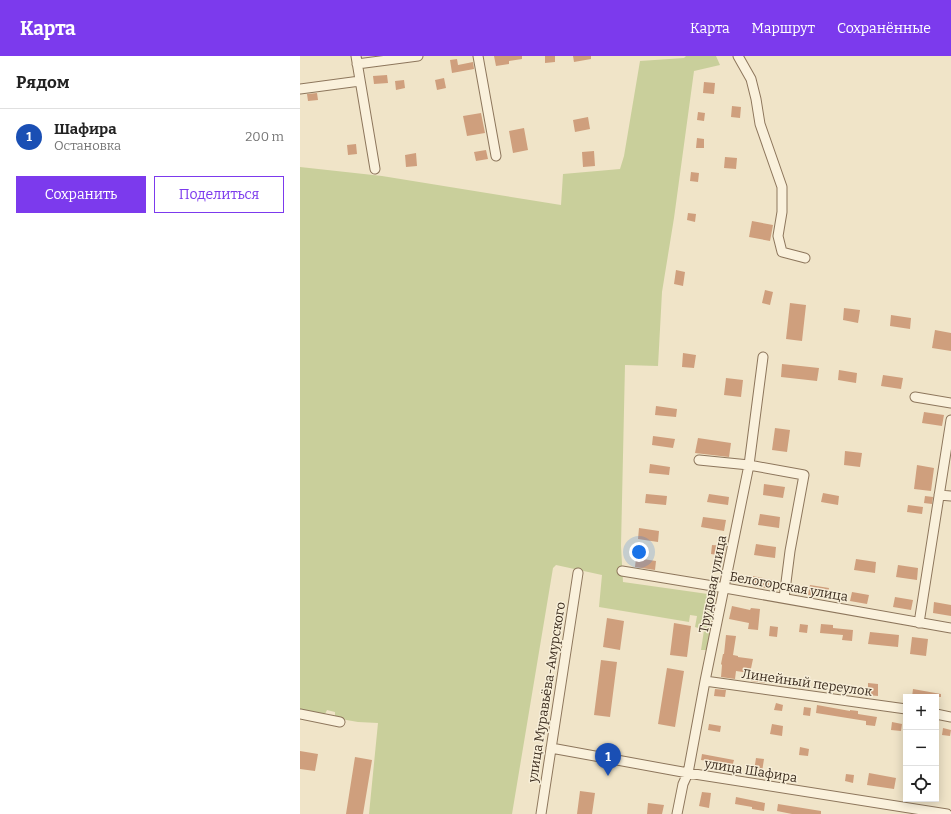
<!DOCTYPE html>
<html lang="ru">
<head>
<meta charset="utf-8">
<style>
  :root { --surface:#fff; --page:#f6f6f6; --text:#222; --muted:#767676; --line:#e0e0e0; --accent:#7c3aed }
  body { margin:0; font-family:Bitter,serif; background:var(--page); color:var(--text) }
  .controls { position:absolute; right:12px; bottom:12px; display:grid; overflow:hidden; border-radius:0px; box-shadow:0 2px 10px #0003 }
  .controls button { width:36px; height:36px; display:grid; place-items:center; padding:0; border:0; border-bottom:1px solid var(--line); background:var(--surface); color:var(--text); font:20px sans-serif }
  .you { position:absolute; left:339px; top:496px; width:14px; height:14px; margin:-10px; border:3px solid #fff; border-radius:50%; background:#1a73e8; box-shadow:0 0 0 6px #1a73e833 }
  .badge { display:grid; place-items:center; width:26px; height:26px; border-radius:50%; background:var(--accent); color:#fff; font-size:13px; font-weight:700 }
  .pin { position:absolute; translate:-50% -33px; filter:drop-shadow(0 1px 2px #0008) }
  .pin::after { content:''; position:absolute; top:21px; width:14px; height:12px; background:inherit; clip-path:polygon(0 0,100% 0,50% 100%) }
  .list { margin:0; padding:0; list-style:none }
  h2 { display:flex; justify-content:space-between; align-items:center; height:52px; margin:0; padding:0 16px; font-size:17px }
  h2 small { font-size:13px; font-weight:400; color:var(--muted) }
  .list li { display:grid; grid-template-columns:26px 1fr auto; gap:12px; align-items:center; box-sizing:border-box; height:56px; padding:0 16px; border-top:1px solid var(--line) }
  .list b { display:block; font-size:15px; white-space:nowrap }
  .list p { margin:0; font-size:13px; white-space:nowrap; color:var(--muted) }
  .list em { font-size:13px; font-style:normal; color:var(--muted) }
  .actions { display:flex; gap:8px; padding:12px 16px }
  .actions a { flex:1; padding:9px 0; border:1px solid var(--accent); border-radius:0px; text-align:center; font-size:14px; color:var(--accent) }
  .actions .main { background:var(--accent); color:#fff }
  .icon { flex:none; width:22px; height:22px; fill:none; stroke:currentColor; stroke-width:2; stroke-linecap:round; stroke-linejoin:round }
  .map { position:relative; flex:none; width:651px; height:758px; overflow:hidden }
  header { display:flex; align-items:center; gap:24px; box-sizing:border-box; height:56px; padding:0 20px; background:var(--accent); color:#fff }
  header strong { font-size:19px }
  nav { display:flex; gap:22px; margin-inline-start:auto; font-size:14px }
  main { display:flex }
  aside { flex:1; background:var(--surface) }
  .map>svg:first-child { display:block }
</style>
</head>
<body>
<header>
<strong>Карта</strong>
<nav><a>Карта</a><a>Маршрут</a><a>Сохранённые</a></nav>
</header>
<main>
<aside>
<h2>Рядом<small></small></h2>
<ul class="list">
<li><span class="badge" style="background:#1a4fb4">1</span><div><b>Шафира</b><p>Остановка</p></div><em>200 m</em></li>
</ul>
<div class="actions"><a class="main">Сохранить</a><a>Поделиться</a></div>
</aside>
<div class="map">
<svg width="651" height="758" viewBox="0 0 651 758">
  <rect width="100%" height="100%" fill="#f0e4c8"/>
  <path fill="#c9cf9b" d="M386 0H416L420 9 394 15 374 162 362 236 358 310 325 309 321 490 323 526 415 539 407 594H401L404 574 395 571 397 560 390 559 389 566 299 551 302 519 256 509 253 512 212 758H69L78 667 58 666 35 662V656L27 654 24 660 0 655V111L82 120 261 149 263 118 320 113 324 100 340 5 384 2Z"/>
  <path fill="#cf9f7d" d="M194 0H222V3L209 5V8L196 10Z
    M245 0H255V6L245 7Z
    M273 0H291V3L274 6Z
    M157 3 158 9 173 6 174 13 152 17 150 4Z
    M87 19 88 27 74 28 73 20Z
    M144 22 146 32 137 34 135 24Z
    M104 24 105 32 96 34 95 25Z
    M404 26 415 27 414 38 403 37Z
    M17 37 18 44 8 45 7 38Z
    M432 50 441 51 440 62 431 61Z
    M398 56 405 57 404 65 397 64Z
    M181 57 185 77 167 80 163 60Z
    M288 61 290 73 275 76 273 64Z
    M224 72 228 94 213 97 209 75Z
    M397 82 404 83V92H396Z
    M56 88 57 98 48 99 47 89Z
    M186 94 188 103 176 105 174 96Z
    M294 95 295 110 283 111 282 96Z
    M116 97 117 110 106 111 105 99Z
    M425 101 437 102 436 113 424 112Z
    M391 116 399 117 398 126 390 125Z
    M388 157 396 158 395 166 387 164Z
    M452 165 473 169 470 185 449 181Z
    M376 214 385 216 383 230 374 228Z
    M465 234 473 236 470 249 462 247Z
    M490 247 506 249 502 285 486 283Z
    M544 252 560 254 558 267 543 264Z
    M591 259 611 262 610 273 590 270Z
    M635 274 651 277V295L632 292Z
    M383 297 396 299 394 312 382 311Z
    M482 308 519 312 517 325 481 321Z
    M539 314 557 317 556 327 538 324Z
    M583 319 603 322 601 333 581 330Z
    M426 322 443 324 441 341 424 339Z
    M356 350 377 353 376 361 355 359Z
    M624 356 644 359 642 370 622 367Z
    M475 372 490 374 487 396 472 394Z
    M353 380 375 383 373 392 352 389Z
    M398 382 431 387 429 401 395 397Z
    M545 395 562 397 560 411 544 409Z
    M350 408 370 411 369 419 349 417Z
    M617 409 634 412 631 435 614 433Z
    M464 428 485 431 483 442 463 439Z
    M523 437 539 440 538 449 521 446Z
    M346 438 367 440 366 449 345 447Z
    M409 438 429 441 428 449 407 446Z
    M625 440 633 441 632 448 624 447Z
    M608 449 623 451 622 458 607 456Z
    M460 458 480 461 479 472 458 469Z
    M403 461 426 464 424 475 401 471Z
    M339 472 359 475 358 486 338 483Z
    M456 488 476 491 475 502 454 499Z
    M412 489 426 490 424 500 411 498Z
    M336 502 356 505 355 514 335 511Z
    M556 503 576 506 575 517 554 514Z
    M598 509 618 512 617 524 596 521Z
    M453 520 472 524 470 533 452 529Z
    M510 529 529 532 527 542 508 539Z
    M552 536 569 539 567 548 550 545Z
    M595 541 613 544 611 554 593 551Z
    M634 546 651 549V560L633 557Z
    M432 550 450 554 451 552 460 553 458 574 448 573 449 567 429 563Z
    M307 562 324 565 320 594 303 591Z
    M374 567 391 570 387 601 370 599Z
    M500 568 508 569 507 577 499 576Z
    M521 568 533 569V572L553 574 552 585 542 584 543 579 520 577Z
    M470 570 478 571 477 581 469 580Z
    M570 576 599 579 598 591 568 588Z
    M426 579 436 580 433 599 438 600V601L453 603 450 617 436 615 435 623 421 621 422 609 421 608 423 598H424Z
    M612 581 628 583 626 600 610 598Z
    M301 604 317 606 310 661 294 659Z
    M367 612 384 615 375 671 358 668Z
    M452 620 465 621V627L451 625Z
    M568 627 578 628V640L568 639Z
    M415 633 426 634 425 641 414 640Z
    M613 633 641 638V641H612Z
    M476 647 483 649 482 655 474 654Z
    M517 649 550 655V654L558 655V658L577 661 575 670 566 669V665L516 657Z
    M504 651 511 652 510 660 503 659Z
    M592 666 602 668 601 675 591 674Z
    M409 668 421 670 420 676 408 674Z
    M472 668 483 670 482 680 470 678Z
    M643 672 651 674 650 680 642 679Z
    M500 691 509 693 508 700 499 699Z
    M0 695 18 698 15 715 0 713Z
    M402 698 434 704 432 711 425 709V708L401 704Z
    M55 701 72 704 63 758H46Z
    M456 702 464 703 462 716 454 715Z
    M569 717 596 722 594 733 567 729Z
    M546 718 554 719 553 727 545 725Z
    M280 735 295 737 292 758H277Z
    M402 736 411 737 409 752 399 750Z
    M436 741 465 747 464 755 452 753V751L435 748Z
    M348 747 364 749 362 758H347Z
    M478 748 521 755V758H492L477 755Z"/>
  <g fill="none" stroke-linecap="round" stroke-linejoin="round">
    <g stroke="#8d765c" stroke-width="11">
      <path id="minor" d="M56 0 75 113
        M178 0 196 100
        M438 0 451 23 456 43 460 68 482 131V156L478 180 482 196 505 202
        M57 8 118 0
        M0 33 60 25
        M615 341 651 347
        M399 404 449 409 504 419 490 495 484 542
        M639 439 651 440
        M322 515 425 532 651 572
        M619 567 651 364
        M405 625 606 653
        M0 658 40 666
        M636 658 651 661
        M251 692 388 717 647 758
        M241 758 278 517
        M377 758 383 728 388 717 405 625 449 409 463 301"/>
    </g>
    <use href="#minor" stroke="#faf1dc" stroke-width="9"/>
  </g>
  <g text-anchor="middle" stroke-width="3" stroke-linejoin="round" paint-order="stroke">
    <g font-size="13" fill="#3d2e20" stroke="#f7eed8">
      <text transform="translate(412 528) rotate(-79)" y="5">Трудовая улица</text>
      <text transform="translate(489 530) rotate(10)" y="5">Белогорская улица</text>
      <text transform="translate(507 626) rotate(8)" y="5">Линейный переулок</text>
      <text transform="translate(246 636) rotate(-81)" y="5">улица Муравьёва-Амурского</text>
      <text transform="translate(451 714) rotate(9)" y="5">улица Шафира</text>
    </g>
  </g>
</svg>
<div class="controls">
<button>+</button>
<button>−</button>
<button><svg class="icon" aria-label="locate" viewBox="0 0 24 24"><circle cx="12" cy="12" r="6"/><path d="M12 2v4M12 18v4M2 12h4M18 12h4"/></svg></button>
</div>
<div class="you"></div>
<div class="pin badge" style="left:308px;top:720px;background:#1a4fb4">1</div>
</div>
</main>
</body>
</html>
